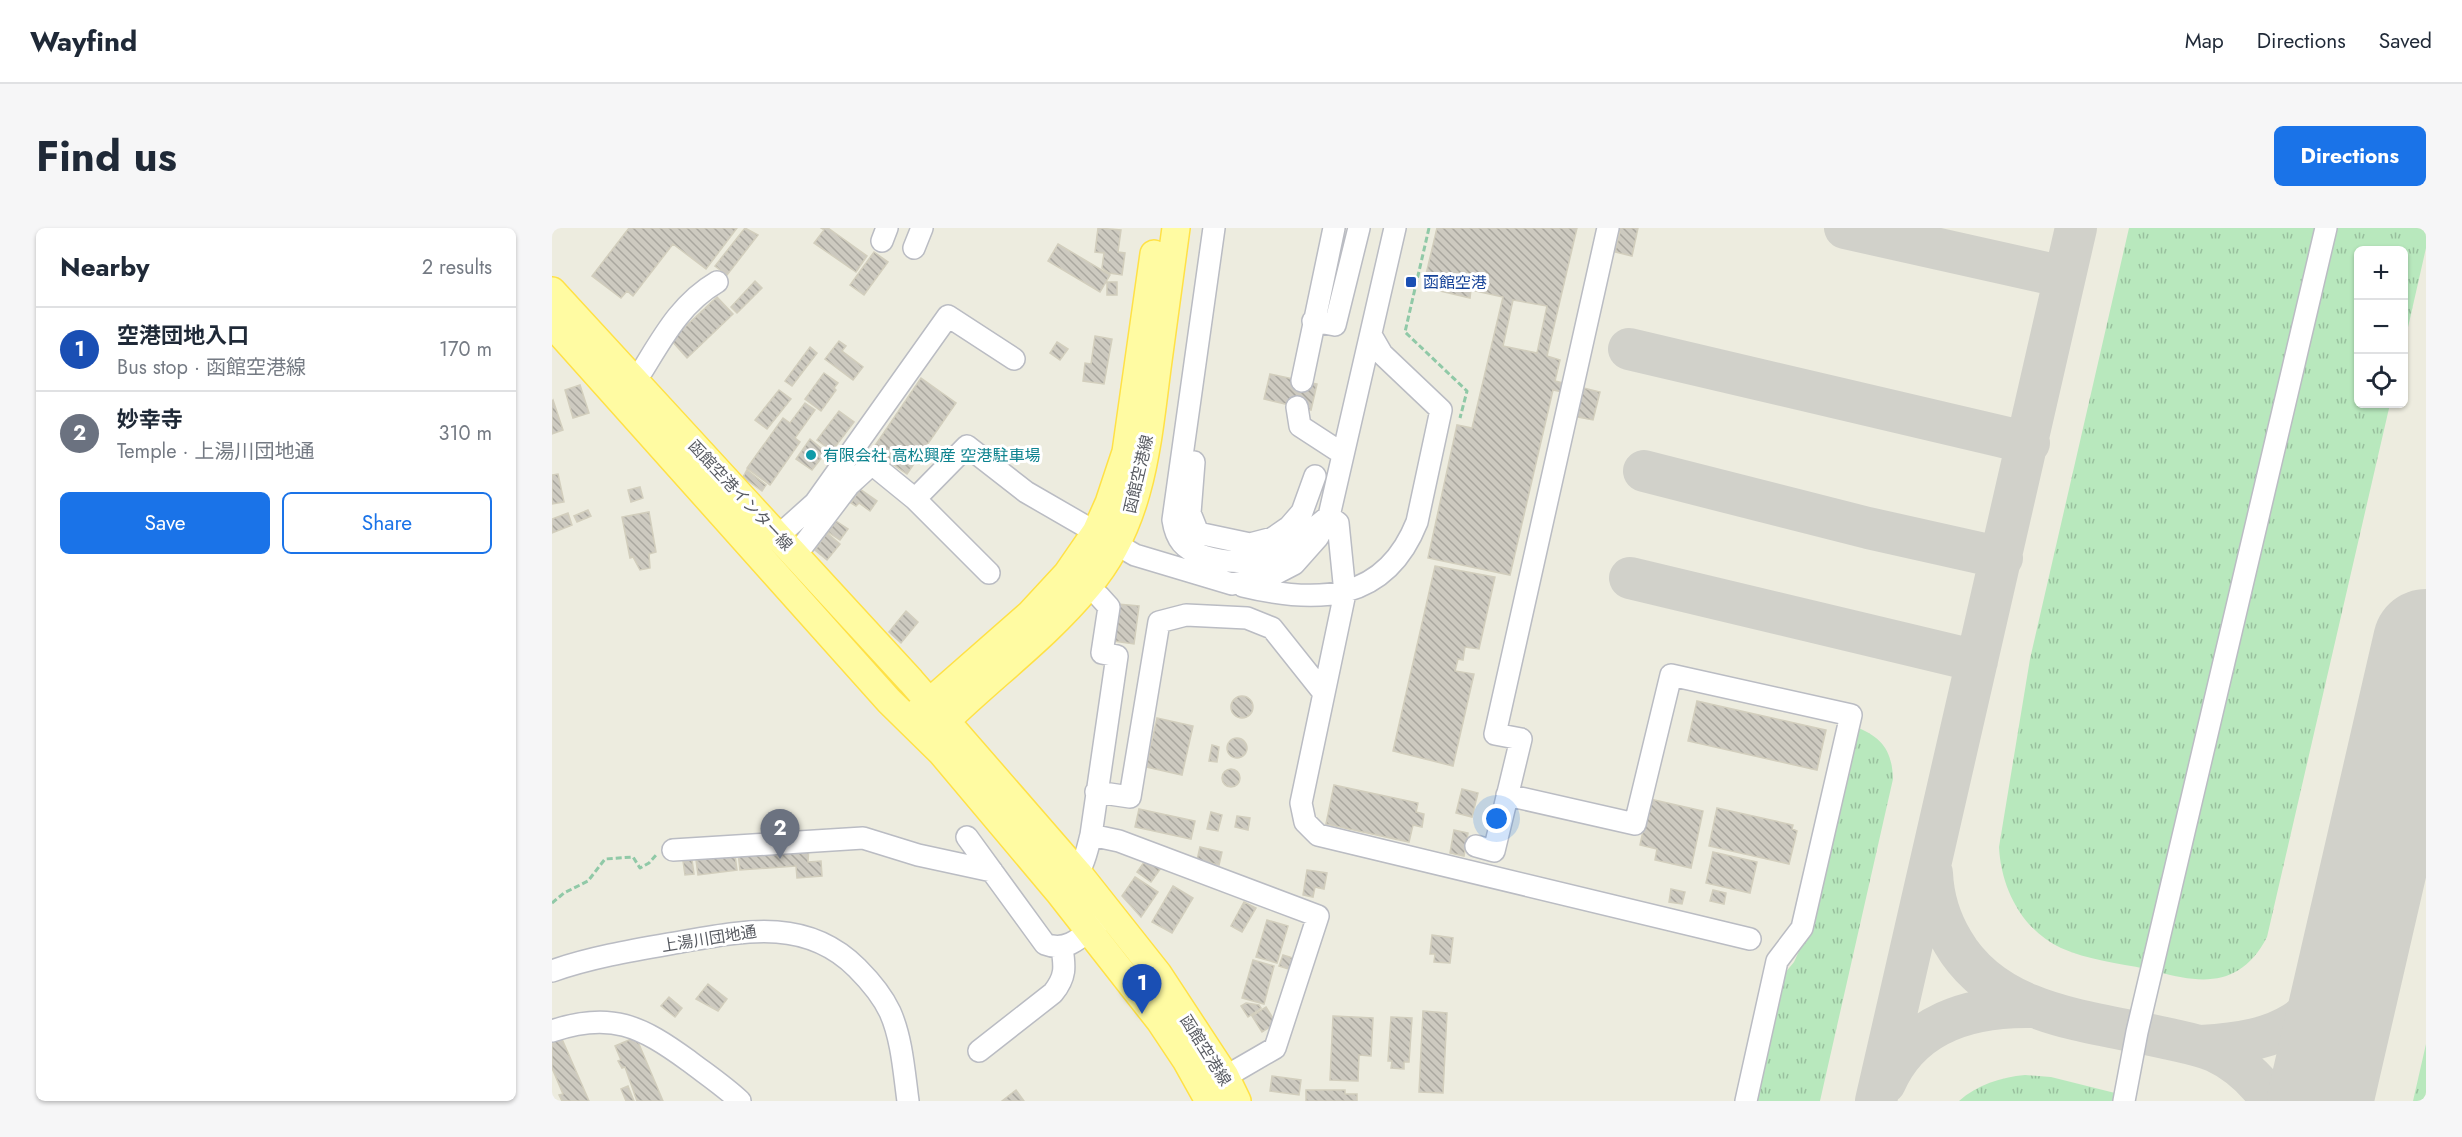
<!DOCTYPE html>
<html lang="en">
<head>
<meta charset="utf-8">
<style>
  :root { --surface:#fff; --page:#f6f6f7; --text:#1f2937; --muted:#747a83; --line:#e0e1e3; --accent:#1a73e8 }
  body { margin:0; font-family:Jost,"Noto Sans JP",sans-serif; background:var(--page); color:var(--text) }
  .controls { position:absolute; right:18px; top:18px; display:grid; overflow:hidden; border-radius:9px; box-shadow:0 2px 4px #0004 }
  .controls button { width:54px; height:54px; display:grid; place-items:center; padding:0; border:0; border-bottom:2px solid var(--line); background:var(--surface); color:var(--text); font:30px sans-serif }
  .you { position:absolute; left:945px; top:591px; width:21px; height:21px; margin:-15px; border:4px solid #fff; border-radius:50%; background:#1a73e8; box-shadow:0 0 0 9px #1a73e833 }
  .badge { display:grid; place-items:center; width:39px; height:39px; border-radius:50%; background:var(--accent); color:#fff; font-size:20px; font-weight:700 }
  .pin { position:absolute; translate:-50% -50px; filter:drop-shadow(0 2px 3px #0008) }
  .pin::after { content:''; position:absolute; top:32px; width:21px; height:18px; background:inherit; clip-path:polygon(0 0,100% 0,50% 100%) }
  .list { margin:0; padding:0; list-style:none }
  h2 { display:flex; justify-content:space-between; align-items:center; height:78px; margin:0; padding:0 24px; font-size:26px }
  h2 small { font-size:20px; font-weight:400; color:var(--muted) }
  .list li { display:grid; grid-template-columns:39px 1fr auto; gap:18px; align-items:center; box-sizing:border-box; height:84px; padding:0 24px; border-top:2px solid var(--line) }
  .list b { display:block; font-size:22px; white-space:nowrap }
  .list p { margin:0; font-size:20px; white-space:nowrap; color:var(--muted) }
  .list em { font-size:20px; font-style:normal; color:var(--muted) }
  .actions { display:flex; gap:12px; padding:18px 24px }
  .actions a { flex:1; padding:14px 0; border:2px solid var(--accent); border-radius:9px; text-align:center; font-size:21px; color:var(--accent) }
  .actions .main { background:var(--accent); color:#fff }
  .icon { flex:none; width:33px; height:33px; fill:none; stroke:currentColor; stroke-width:2; stroke-linecap:round; stroke-linejoin:round }
  .map { position:relative; flex:none; width:1874px; height:873px; overflow:hidden; border-radius:9px }
  header { display:flex; align-items:center; gap:36px; box-sizing:border-box; height:84px; padding:0 30px; background:var(--surface); border-bottom:2px solid var(--line) }
  header strong { font-size:28px }
  nav { display:flex; gap:33px; margin-inline-start:auto; font-size:21px }
  .intro { display:flex; align-items:center; justify-content:space-between; box-sizing:border-box; height:144px; padding:0 36px }
  h1 { margin:0; font-size:42px }
  .button { padding:15px 27px; border-radius:9px; background:var(--accent); color:#fff; font-size:21px; font-weight:700 }
  main { display:flex; gap:36px; padding:0 36px }
  aside { flex:1; background:var(--surface); border-radius:9px; box-shadow:0 2px 4px #0004 }
  .map>svg:first-child { display:block }
</style>
</head>
<body>
<header>
<strong>Wayfind</strong>
<nav><a>Map</a><a>Directions</a><a>Saved</a></nav>
</header>
<div class="intro"><h1>Find us</h1><a class="button">Directions</a></div>
<main>
<aside>
<h2>Nearby<small>2 results</small></h2>
<ul class="list">
<li><span class="badge" style="background:#1a4fb4">1</span><div><b>空港団地入口</b><p>Bus stop · 函館空港線</p></div><em>170 m</em></li>
<li><span class="badge" style="background:#6b7280">2</span><div><b>妙幸寺</b><p>Temple · 上湯川団地通</p></div><em>310 m</em></li>
</ul>
<div class="actions"><a class="main">Save</a><a>Share</a></div>
</aside>
<div class="map">
<svg width="1874" height="873" viewBox="0 0 1874 873">
  <defs>
    <pattern id="grass-tufts" width="24" height="20" patternUnits="userSpaceOnUse" patternTransform="scale(1.5)"><rect width="24" height="20" fill="#b8e8bd"/><path d="M3 7l-1-3M5 7V3M7 7l1-3M15 17l-1-3M17 17v-4M19 17l1-3" fill="none" stroke="#98bf9d"/></pattern>
    <pattern id="building-back-hatch" width="6" height="6" patternUnits="userSpaceOnUse" patternTransform="scale(1.5)"><rect width="6" height="6" fill="#cdcac0"/><path d="M-1 5l2 2M0 0l6 6M5-1l2 2" fill="none" stroke="#a9a79f"/></pattern>
  </defs>
  <rect width="100%" height="100%" fill="#edecdf"/>
  <path fill="url(#grass-tufts)" d="M1577 0H1767L1594 741C1567 735 1535 732 1509 720 1470 702 1449 660 1447 619L1478 431Z
    M1779 0H1874V20L1852 117V22H1806V176H1838L1715 709C1690 757 1654 757 1606 744Z
    M1302 498C1330 509 1340 522 1341 551L1268 873H1199L1228 751 1242 734 1253 710Z
    M1874 816V873H1861Z
    M1473 847 1499 849 1567 866 1565 873H1407C1425 857 1449 849 1473 847Z"/>
  <g fill="none" stroke-linecap="round" stroke-linejoin="round">
    <path stroke="#d1d1ca" stroke-width="42" d="M1293 0 1512 49
      M1077 121 1477 215
      M1092 243 1316 300 1450 330
      M1078 350 1425 433
      M1380 645C1381 669 1389 694 1401 714 1444 788 1538 793 1613 810 1630 814 1647 817 1662 823 1686 834 1705 852 1720 873
      M1649 818C1732 813 1761 795 1803 723
      M1333 855C1359 795 1419 778 1479 779
      M1324 873 1524 0"/>
    <path stroke="#d1d1ca" stroke-width="106" d="M1768 873 1874 414"/>
  </g>
  <path fill="url(#building-back-hatch)" stroke="#d2cebd" stroke-width="1.5" fill-rule="evenodd" d="M77 0H185L154 41 121 16 81 68 75 63 69 70 40 48Z
    M193 0 206 7 175 47 163 38Z
    M269 0H276L315 28 304 44 262 15 272 2Z
    M546 0 569 2 566 24 573 25 570 47 557 45 550 40 552 25 543 24Z
    M885 0H1025L995 128 1008 132 1003 153 1048 164 1041 192 1025 189 1030 168 1001 162 958 347 876 330 905 197 920 200 951 69 919 62 918 70 871 59ZM961 72 995 78 985 125 951 118Z
    M1048 0H1086L1080 28 1063 24 1068 4Z
    M506 16 558 47 548 64 496 33Z
    M322 24 336 34 312 67 298 57Z
    M203 53 210 60 185 85 179 79Z
    M555 54H565V67H555Z
    M165 69 181 86 135 130 119 112Z
    M543 108 560 111 552 156 531 153 533 135 539 136Z
    M287 113 294 118 290 123 311 139 301 152 273 131Z
    M505 114 516 121 508 132 498 125Z
    M258 119 265 125 240 158 233 153Z
    M272 145 286 155 282 160 284 162 269 183 253 171Z
    M718 146 765 156 759 182 712 171Z
    M369 150 404 175 355 246 320 222Z
    M28 157 37 185 21 190 13 162Z
    M227 162 239 171 215 201 203 192Z
    M1 172 11 202 0 206V173Z
    M253 175 263 182 243 210 248 214 218 257 195 240 231 190 238 195Z
    M287 183 302 194 280 223 265 212Z
    M258 211 274 224 260 242 244 231Z
    M195 242 214 257 210 263 191 249Z
    M6 246 12 274 0 276V247Z
    M88 259 91 270 79 274 76 262Z
    M308 261 325 273 318 283 307 275 304 278 299 275Z
    M36 282 39 288 25 294 22 288Z
    M97 284 104 324 97 326 98 340 88 342 81 329 78 330 70 289Z
    M16 285 20 297 0 305V291Z
    M284 293 296 301 288 312 276 304Z
    M275 305 288 316 275 332 263 322Z
    M883 338 943 349 927 421 913 419 911 432 906 431 903 443 922 446 901 538 841 523Z
    M565 376 587 378 582 416 562 413Z
    M354 383 366 394 349 415 337 404Z
    M679 479a11 11 0 1 1 22 0a11 11 0 1 1-22 0Z
    M1145 473 1274 502 1265 542 1136 513Z
    M605 490 641 498 630 547 594 539Z
    M675 520a10 10 0 1 1 20 0a10 10 0 1 1-20 0Z
    M660 517 667 519 665 534 657 533Z
    M670 550a9 9 0 1 1 18 0a9 9 0 1 1-18 0Z
    M782 557 866 575 864 584 872 586 870 599 861 597 857 614 774 596Z
    M910 561 926 565 920 589 904 585Z
    M1098 571 1151 583 1139 640 1103 632 1105 621 1088 617Z
    M1165 580 1241 597 1240 601 1245 603 1237 636 1157 618Z
    M587 581 643 593 639 611 583 599Z
    M659 584 670 587 666 603 655 601Z
    M685 588 698 590 696 602 683 599Z
    M902 602 916 605 912 628 898 625Z
    M257 618 256 634 269 633 270 648 245 650 244 638 188 642 186 625Z
    M648 619 670 624 667 637 645 632Z
    M1161 624 1205 634 1198 665 1154 655Z
    M183 627 185 642 146 647 144 632Z
    M595 630 609 640 599 654 585 644Z
    M140 632 142 646 133 647 131 633Z
    M755 642 775 645 772 661 763 659 761 669 751 667Z
    M583 649 606 664 589 689 570 668Z
    M621 658 641 670 620 705 600 694Z
    M1119 661 1133 664 1130 676 1117 674Z
    M1161 662 1174 665 1172 676 1158 673Z
    M692 674 704 680 690 704 679 698Z
    M715 692 736 698 725 735 704 729Z
    M880 707 901 710 898 735 882 734 883 726H878Z
    M731 727 744 731 740 742 727 738Z
    M701 732 722 738 712 776 690 770Z
    M156 756 175 771 166 783 144 771Z
    M117 769 130 780 123 789 109 778Z
    M694 775 707 777 709 780 696 789 689 778Z
    M714 779 724 795 710 804 700 788Z
    M871 783 895 785 891 865 867 864Z
    M781 788 821 790 819 828 807 827 806 853 778 852Z
    M839 789 860 790 857 834H852V841L839 840 840 833H836Z
    M84 809 111 873H85L73 839 70 840 66 833 69 832 63 818Z
    M10 811 37 873H10L7 867 11 866 0 840V815Z
    M720 848 749 852 747 867 718 863Z
    M76 858 82 873H74L69 861Z
    M464 862 472 873H450Z
    M754 862H793V866H805V873H754Z"/>
  <g fill="none" stroke-linecap="round" stroke-linejoin="round">
    <g stroke="#babcc3" stroke-width="24">
      <path id="minor" d="M662 0 621 292C624 312 632 321 651 328 706 345 737 321 777 288L786 295 793 365 749 575 753 594 766 607 1198 711
        M330 13 335 0
        M362 20 370 0
        M761 93 783 97 807 0
        M90 143C111 109 129 75 165 54
        M750 153 782 0
        M745 179 748 198 791 226
        M642 234 638 285 646 305 698 316 721 310 737 299 750 284 763 248
        M363 271 415 218 474 264 583 327 680 356 717 349 742 336 766 309 777 288 843 0
        M234 301 263 275 396 88 462 131
        M250 319 297 257 320 236 363 271 437 345
        M691 358C765 376 833 375 865 294L889 182 830 126 819 107
        M544 564 578 569 607 394 634 387 695 390 720 400 771 464
        M955 567 1083 596 1119 447 1299 487 1250 700 1225 733 1194 873
        M539 607 567 613 766 688 723 820 685 842
        M415 609 493 716C516 725 530 708 547 694
        M924 618 942 623 969 511 943 506 1056 0
        M121 622 311 610 366 627 440 643
        M517 653C532 641 534 626 539 607L565 428 550 425 557 379 547 368
        M0 743C43 728 89 721 134 713 196 702 256 691 305 740 318 753 330 767 338 784 350 811 352 844 356 873
        M0 803C59 783 89 798 137 833 154 846 172 858 188 873
        M427 823 501 765C514 749 513 739 510 720
        M1572 873 1585 804 1774 0"/>
    </g>
    <g stroke="#ffe146" stroke-width="30">
      <path id="major" d="M0 63 359 453 526 645 606 746 673 848 685 873
        M0 96 337 473 389 524 506 663 608 793 634 832 657 873
        M364 486 478 386 515 346 544 304 557 275 574 224 602 26
        M380 502 394 493C441 447 494 409 536 358 589 296 595 218 605 140 611 93 618 47 624 0"/>
    </g>
    <path stroke="#90c9a7" stroke-width="3" stroke-dasharray="6 3" stroke-linecap="butt" d="M877 0 853 104 915 163 908 190
      M0 675 12 665 36 653 53 631 81 629 88 640 97 635 105 626"/>
    <use href="#minor" stroke="#fff" stroke-width="21"/>
    <use href="#major" stroke="#fffba2" stroke-width="27"/>
  </g>
  <rect fill="#1a4fb4" stroke="#fff" stroke-width="2" x="853" y="48" width="12" height="12" rx="3"/>
  <circle fill="#0f9aa8" stroke="#fff" stroke-width="2" cx="259" cy="227" r="6"/>
  <g text-anchor="middle" stroke-width="6" stroke-linejoin="round" paint-order="stroke">
    <g font-size="16" fill="#164399" stroke="#fff" text-anchor="start">
      <text x="871" y="60">函館空港</text>
    </g>
    <g font-size="16" fill="#0d838f" stroke="#fff" text-anchor="start">
      <text x="271" y="233">有限会社 高松興産 空港駐車場</text>
    </g>
    <g font-size="16" fill="#585b62" stroke="#fff">
      <text transform="translate(586 246) rotate(-77)" y="6">函館空港線</text>
      <text transform="translate(189 267) rotate(47)" y="6">函館空港インター線</text>
      <text transform="translate(157 710) rotate(-9)" y="6">上湯川団地通</text>
      <text transform="translate(654 822) rotate(58)" y="6">函館空港線</text>
    </g>
  </g>
</svg>
<div class="controls">
<button>+</button>
<button>−</button>
<button><svg class="icon" aria-label="locate" viewBox="0 0 24 24"><circle cx="12" cy="12" r="6"/><path d="M12 2v4M12 18v4M2 12h4M18 12h4"/></svg></button>
</div>
<div class="you"></div>
<div class="pin badge" style="left:590px;top:786px;background:#1a4fb4">1</div>
<div class="pin badge" style="left:228px;top:631px;background:#6b7280">2</div>
</div>
</main>
</body>
</html>
